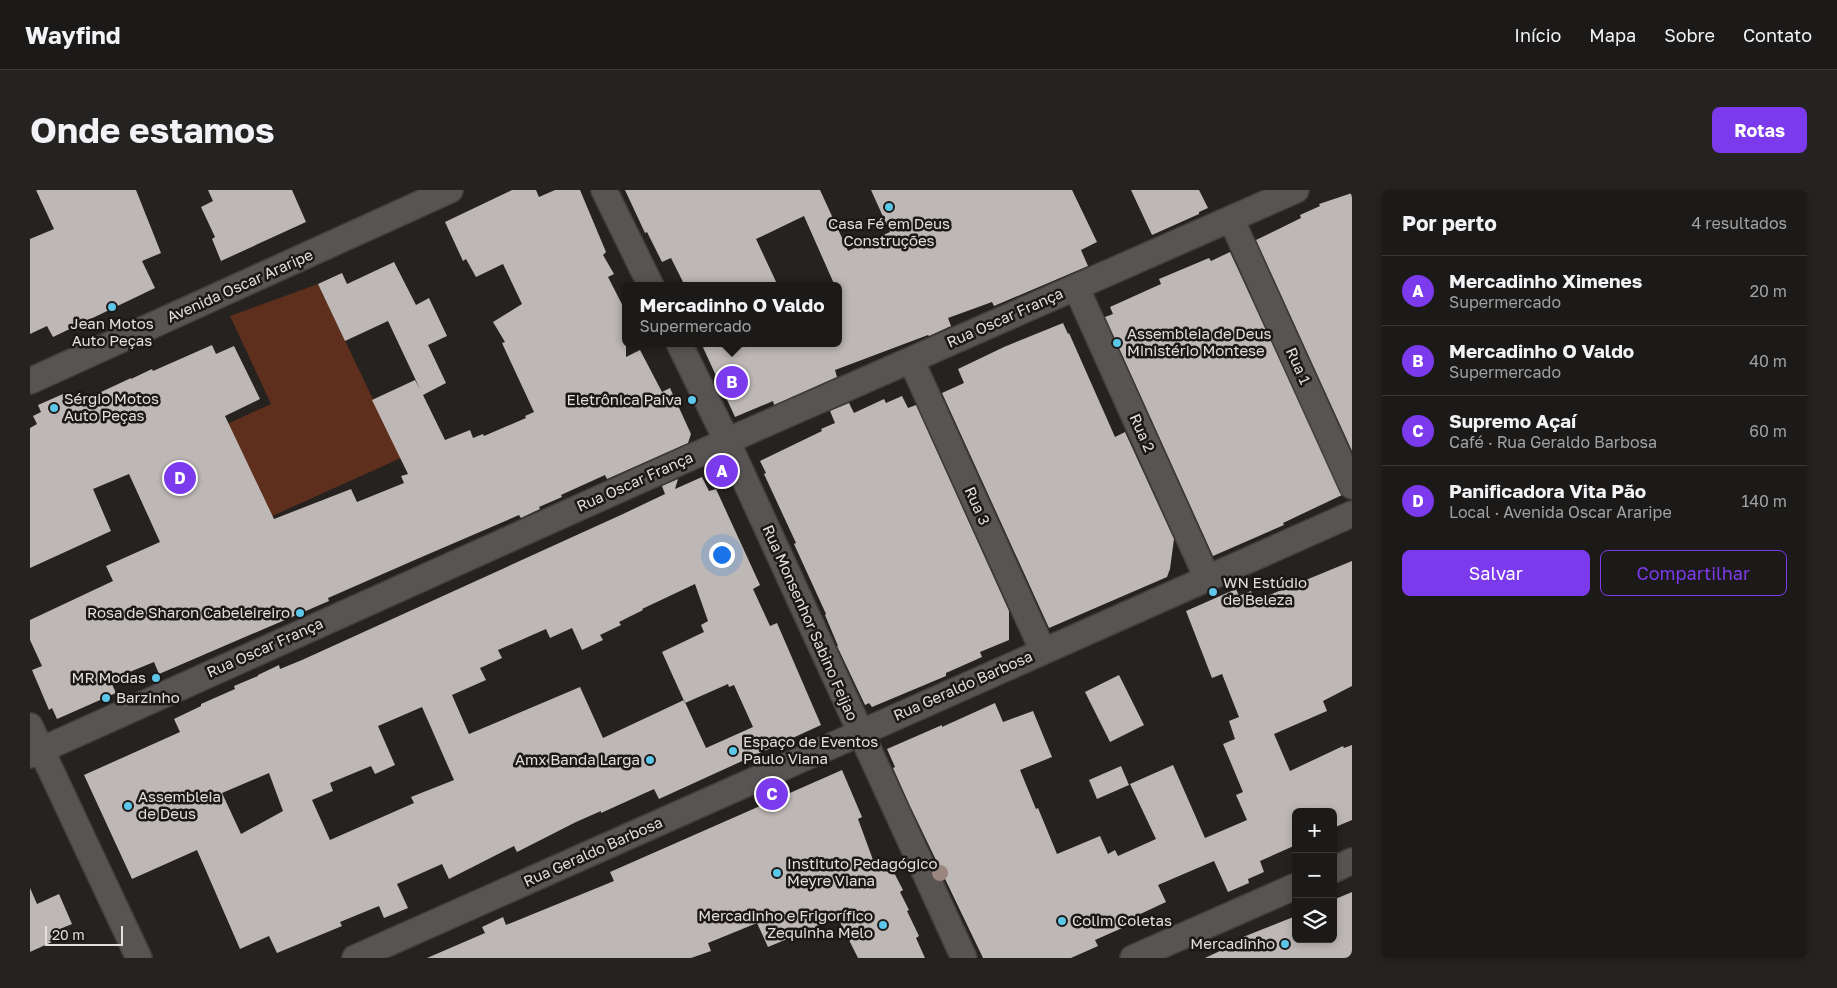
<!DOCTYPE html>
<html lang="pt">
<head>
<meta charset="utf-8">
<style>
  :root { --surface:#1c1a18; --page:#252321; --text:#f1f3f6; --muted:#a0a1a2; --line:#3a3837; --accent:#7c3aed }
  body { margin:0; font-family:"Golos Text",sans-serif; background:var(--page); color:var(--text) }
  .controls { position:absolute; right:15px; bottom:15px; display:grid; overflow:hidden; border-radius:8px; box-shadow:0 2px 8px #0003 }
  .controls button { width:45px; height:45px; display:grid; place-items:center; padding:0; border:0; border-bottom:1px solid var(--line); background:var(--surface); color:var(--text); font:25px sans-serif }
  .scale { position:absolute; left:15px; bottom:12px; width:78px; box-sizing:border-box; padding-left:5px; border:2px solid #e2dfde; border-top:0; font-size:14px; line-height:18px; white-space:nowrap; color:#e2dfde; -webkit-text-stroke:4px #1c1817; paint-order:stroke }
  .you { position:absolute; left:691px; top:364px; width:18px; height:18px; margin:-12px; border:4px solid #fff; border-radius:50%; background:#1a73e8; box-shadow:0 0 0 8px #1a73e833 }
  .badge { display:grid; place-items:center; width:32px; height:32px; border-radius:50%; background:var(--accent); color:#fff; font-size:16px; font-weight:700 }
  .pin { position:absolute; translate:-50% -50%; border:2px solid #fff; box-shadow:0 1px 5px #0006 }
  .popup { position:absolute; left:592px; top:92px; width:220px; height:65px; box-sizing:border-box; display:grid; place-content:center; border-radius:8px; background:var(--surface); filter:drop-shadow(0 1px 4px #0005); font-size:16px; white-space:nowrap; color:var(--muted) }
  .popup b { font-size:19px; color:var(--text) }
  .popup::after { content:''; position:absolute; left:50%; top:100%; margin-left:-10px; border:10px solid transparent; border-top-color:var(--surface) }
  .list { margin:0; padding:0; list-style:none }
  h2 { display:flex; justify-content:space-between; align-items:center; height:65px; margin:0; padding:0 20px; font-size:21px }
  h2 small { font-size:16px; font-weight:400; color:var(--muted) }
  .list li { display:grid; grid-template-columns:32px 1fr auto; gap:15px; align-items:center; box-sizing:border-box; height:70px; padding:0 20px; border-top:1px solid var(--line) }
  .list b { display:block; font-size:19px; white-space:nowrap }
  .list p { margin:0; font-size:16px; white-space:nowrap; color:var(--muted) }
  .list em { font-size:16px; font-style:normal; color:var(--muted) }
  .actions { display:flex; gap:10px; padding:15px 20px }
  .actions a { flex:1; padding:11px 0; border:1px solid var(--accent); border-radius:8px; text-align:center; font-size:18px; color:var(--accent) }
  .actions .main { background:var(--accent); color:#fff }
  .icon { flex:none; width:28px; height:28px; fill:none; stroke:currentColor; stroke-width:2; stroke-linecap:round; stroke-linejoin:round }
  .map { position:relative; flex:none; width:1322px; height:768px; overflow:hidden; border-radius:8px }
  header { display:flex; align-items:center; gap:30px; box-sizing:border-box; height:70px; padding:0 25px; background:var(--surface); border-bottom:1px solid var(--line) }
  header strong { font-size:24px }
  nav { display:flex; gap:28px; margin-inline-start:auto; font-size:18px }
  .intro { display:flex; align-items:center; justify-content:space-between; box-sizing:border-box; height:120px; padding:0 30px }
  h1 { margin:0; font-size:35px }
  .button { padding:12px 22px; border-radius:8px; background:var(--accent); color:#fff; font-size:18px; font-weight:700 }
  main { display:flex; gap:30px; padding:0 30px }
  aside { flex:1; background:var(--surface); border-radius:8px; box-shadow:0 2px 8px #0003 }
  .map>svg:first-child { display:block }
</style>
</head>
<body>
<header>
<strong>Wayfind</strong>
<nav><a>Início</a><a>Mapa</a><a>Sobre</a><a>Contato</a></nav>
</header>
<div class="intro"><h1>Onde estamos</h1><a class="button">Rotas</a></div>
<main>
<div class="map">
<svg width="1322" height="768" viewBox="0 0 1322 768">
  <rect width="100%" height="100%" fill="#252220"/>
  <path fill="#5f2f1d" d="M288 94 371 268 240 327 197 234 241 214 200 126Z"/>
  <path fill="#bdb8b6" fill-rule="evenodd" d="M6 0H106L131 63 112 71 125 98 23 147 17 136 0 144V49L24 39Z
    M178 0H262L276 32 191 71 182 49 185 47 171 17 183 11Z
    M482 0H506L509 7 525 0H550L576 62 573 65 584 84 578 87 596 122V167L610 160 632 202 640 198 661 244 658 253 577 289 575 285 531 305 532 307 509 317 510 319 495 326 491 328 489 325 387 369 298 408 299 411 143 478 129 484 124 472 80 490 86 503 27 529 22 518 19 520 2 480 12 476 0 450V430L83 391 76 376 130 352 99 284 63 299 81 341 0 378V238L7 234 3 226 11 222 8 215 33 204 39 217 101 188V189L122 179 123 181 182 155 186 164 204 156 230 209 195 226 244 329 321 299 327 312 374 293 371 286 378 284 342 210 385 190 390 199 358 131 315 151 288 94 312 83 317 94 364 72 386 115 399 108 417 146 398 155 416 193 393 205 415 250 440 240 443 248 453 244 454 246 496 228 495 226 504 222 472 153 475 152 463 132 492 114 473 74 446 87 436 69 433 71 415 32Z
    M595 0H790L818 61 860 42 841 0H1042L1067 52 1051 60 1058 76 964 116 962 112 918 128 921 136 899 146 898 145 805 180 807 187 744 215 743 211 705 227 671 153H808V96H805L774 26 726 49 748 96H655L641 68 632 72 617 42 615 43Z
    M1101 0H1169L1178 18 1169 22V24L1122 45Z
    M1322 3V261L1226 50 1271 28 1270 25 1290 16 1289 14Z
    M1200 62 1312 305 1253 333 1254 335 1183 366 1075 127 1083 124 1080 117 1131 94 1129 89 1179 68 1181 71Z
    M1033 133 1038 144 1039 143 1085 247 1095 242 1144 349 1140 379 1137 387 1019 438 912 203 934 193 928 179 974 157Z
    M872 206 878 218 886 215 979 421V450L950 462 952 467 916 483V486L842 517 839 513 835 515 807 456H808L795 425 796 424 764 354 766 353 734 284 736 283 730 271 792 241 791 239 805 233 800 221 819 213 824 223 854 209 856 213Z
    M672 287 679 301 686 299 730 395 723 399 740 436 747 433 791 535 629 609 624 599 571 623V621L546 632 487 662 484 656 419 689 412 674 367 694 378 718 354 728 349 716 310 732 312 736 247 763 239 746 210 759 167 660 102 689 54 585 150 542 144 529 171 516V514L205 499 204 496 228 486V485L249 475 250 479 272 470 593 324 635 304 632 296 648 289 645 299ZM665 394 678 431 671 435 674 442 632 462 655 513 698 494 699 497 704 495 723 537 676 558 654 510 573 548 550 497 439 544 422 505 456 490 450 478 472 468 468 460 516 439 520 448 542 438 552 460 573 450 570 445 591 435 589 432 613 420 612 419ZM392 517 424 590 381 607 384 613 300 650 282 610 303 601 300 593 341 576 345 584 365 575 348 536ZM239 583 253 621 211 644 192 603Z
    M1322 371V496L1293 511 1297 521 1244 544 1260 581 1313 556 1314 558 1322 555V630L1303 638V622H1266V655L1230 671 1234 682 1218 689 1219 693 1198 702 1184 671 1128 695 1136 712 1106 726 1108 731 1065 750 1068 756 1041 768H953L880 616 863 578 865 577 857 559 912 535V537L965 513 973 532 1003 521 1022 567 990 580 1006 619 1008 618 1027 664 1070 646 1078 664 1085 660 1088 666 1126 649 1100 594 1143 575 1175 648 1217 630 1206 605 1213 602 1193 554 1205 549 1199 531 1209 527 1192 484 1182 488 1156 421 1206 399 1209 406 1221 401 1224 409 1236 405 1237 406Z
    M1089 485 1114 535 1080 552 1055 502Z
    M1091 576 1099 595 1067 609 1059 590Z
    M812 580 832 627 828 629 846 678 859 673 873 700 870 702 879 720 877 721 889 746 886 748 895 768H828L808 728 738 757 727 733 678 753 681 761 661 768H397L455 743 452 737 473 727 476 735 584 691 580 682Z
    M0 698 7 714 29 704 42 734 20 743 24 751 0 762Z
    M1322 702V768H1175L1209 752 1208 749 1266 726V749H1303V710Z"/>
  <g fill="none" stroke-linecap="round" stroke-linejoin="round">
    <g stroke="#413e3d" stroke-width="28">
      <path id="minor" d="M574 0 621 96
        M1201 29 1322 296
        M1046 97 1177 388
        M649 153 697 251 934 768
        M881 170 1013 461
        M0 191 420 0
        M0 536 109 768
        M0 565 697 251 1266 0
        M1303 680 1322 671
        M325 768 1322 324
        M1103 768 1266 696"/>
    </g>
    <use href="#minor" stroke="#585453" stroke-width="25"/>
  </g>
  <circle fill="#9b877f" cx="910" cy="683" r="8"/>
  <g fill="#5cc7e8" stroke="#1c1817" stroke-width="2">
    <circle cx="859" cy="17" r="5"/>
    <circle cx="82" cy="117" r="5"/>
    <circle cx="1087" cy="153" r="5"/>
    <circle cx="662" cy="210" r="5"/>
    <circle cx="24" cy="218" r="5"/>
    <circle cx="1183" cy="402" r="5"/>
    <circle cx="270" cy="423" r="5"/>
    <circle cx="126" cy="488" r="5"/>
    <circle cx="76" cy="508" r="5"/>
    <circle cx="703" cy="561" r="5"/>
    <circle cx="620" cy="570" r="5"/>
    <circle cx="98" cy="616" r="5"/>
    <circle cx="747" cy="683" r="5"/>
    <circle cx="1032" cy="731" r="5"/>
    <circle cx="853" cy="735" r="5"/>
    <circle cx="1255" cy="754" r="5"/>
  </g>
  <g text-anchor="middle" stroke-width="5" stroke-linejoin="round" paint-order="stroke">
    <g font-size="15" fill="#e2dfde" stroke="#1c1817" text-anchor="start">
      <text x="859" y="39" text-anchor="middle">Casa Fé em Deus<tspan x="859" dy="17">Construções</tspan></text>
      <text x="82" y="139" text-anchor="middle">Jean Motos<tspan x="82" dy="17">Auto Peças</tspan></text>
      <text x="1097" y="149">Assembleia de Deus<tspan x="1097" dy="17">Ministério Montese</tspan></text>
      <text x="34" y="214">Sérgio Motos<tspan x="34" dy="17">Auto Peças</tspan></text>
      <text x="652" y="215" text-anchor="end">Eletrônica Paiva</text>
      <text x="1193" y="398">WN Estúdio<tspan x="1193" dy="17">de Beleza</tspan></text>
      <text x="260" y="428" text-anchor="end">Rosa de Sharon Cabeleireiro</text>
      <text x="116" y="493" text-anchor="end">MR Modas</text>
      <text x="86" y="513">Barzinho</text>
      <text x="713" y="557">Espaço de Eventos<tspan x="713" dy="17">Paulo Viana</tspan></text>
      <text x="610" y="575" text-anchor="end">Amx Banda Larga</text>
      <text x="108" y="612">Assembleia<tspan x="108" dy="17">de Deus</tspan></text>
      <text x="757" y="679">Instituto Pedagógico<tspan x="757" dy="17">Meyre Viana</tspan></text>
      <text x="843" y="731" text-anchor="end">Mercadinho e Frigorífico<tspan x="843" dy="17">Zequinha Melo</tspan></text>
      <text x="1042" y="736">Colim Coletas</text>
      <text x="1245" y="759" text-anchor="end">Mercadinho</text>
    </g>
    <g font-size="15" fill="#e2dfde" stroke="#1c1817">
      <text transform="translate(210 96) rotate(-24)" y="5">Avenida Oscar Araripe</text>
      <text transform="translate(975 128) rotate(-24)" y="5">Rua Oscar França</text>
      <text transform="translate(1268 176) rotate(66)" y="5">Rua 1</text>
      <text transform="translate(1112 243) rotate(66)" y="5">Rua 2</text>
      <text transform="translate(605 292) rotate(-24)" y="5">Rua Oscar França</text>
      <text transform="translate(947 316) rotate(66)" y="5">Rua 3</text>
      <text transform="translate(780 433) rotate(66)" y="5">Rua Monsenhor Sabino Feijao</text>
      <text transform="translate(235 458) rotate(-24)" y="5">Rua Oscar França</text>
      <text transform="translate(933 496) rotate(-24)" y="5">Rua Geraldo Barbosa</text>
      <text transform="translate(563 662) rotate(-24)" y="5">Rua Geraldo Barbosa</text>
    </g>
  </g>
</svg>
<div class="controls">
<button>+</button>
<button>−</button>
<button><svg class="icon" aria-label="layers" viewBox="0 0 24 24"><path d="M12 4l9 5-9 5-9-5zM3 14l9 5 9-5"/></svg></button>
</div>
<div class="scale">20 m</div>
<div class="you"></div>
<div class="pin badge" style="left:692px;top:281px">A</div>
<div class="pin badge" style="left:702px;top:192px">B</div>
<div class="popup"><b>Mercadinho O Valdo</b>Supermercado</div>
<div class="pin badge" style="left:742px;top:604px">C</div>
<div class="pin badge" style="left:150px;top:288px">D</div>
</div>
<aside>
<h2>Por perto<small>4 resultados</small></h2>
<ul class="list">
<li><span class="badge">A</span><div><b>Mercadinho Ximenes</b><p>Supermercado</p></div><em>20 m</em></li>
<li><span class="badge">B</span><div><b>Mercadinho O Valdo</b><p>Supermercado</p></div><em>40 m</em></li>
<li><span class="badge">C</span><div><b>Supremo Açaí</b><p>Café · Rua Geraldo Barbosa</p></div><em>60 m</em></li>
<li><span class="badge">D</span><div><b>Panificadora Vita Pão</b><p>Local · Avenida Oscar Araripe</p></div><em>140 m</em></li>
</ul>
<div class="actions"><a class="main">Salvar</a><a>Compartilhar</a></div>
</aside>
</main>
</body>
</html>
